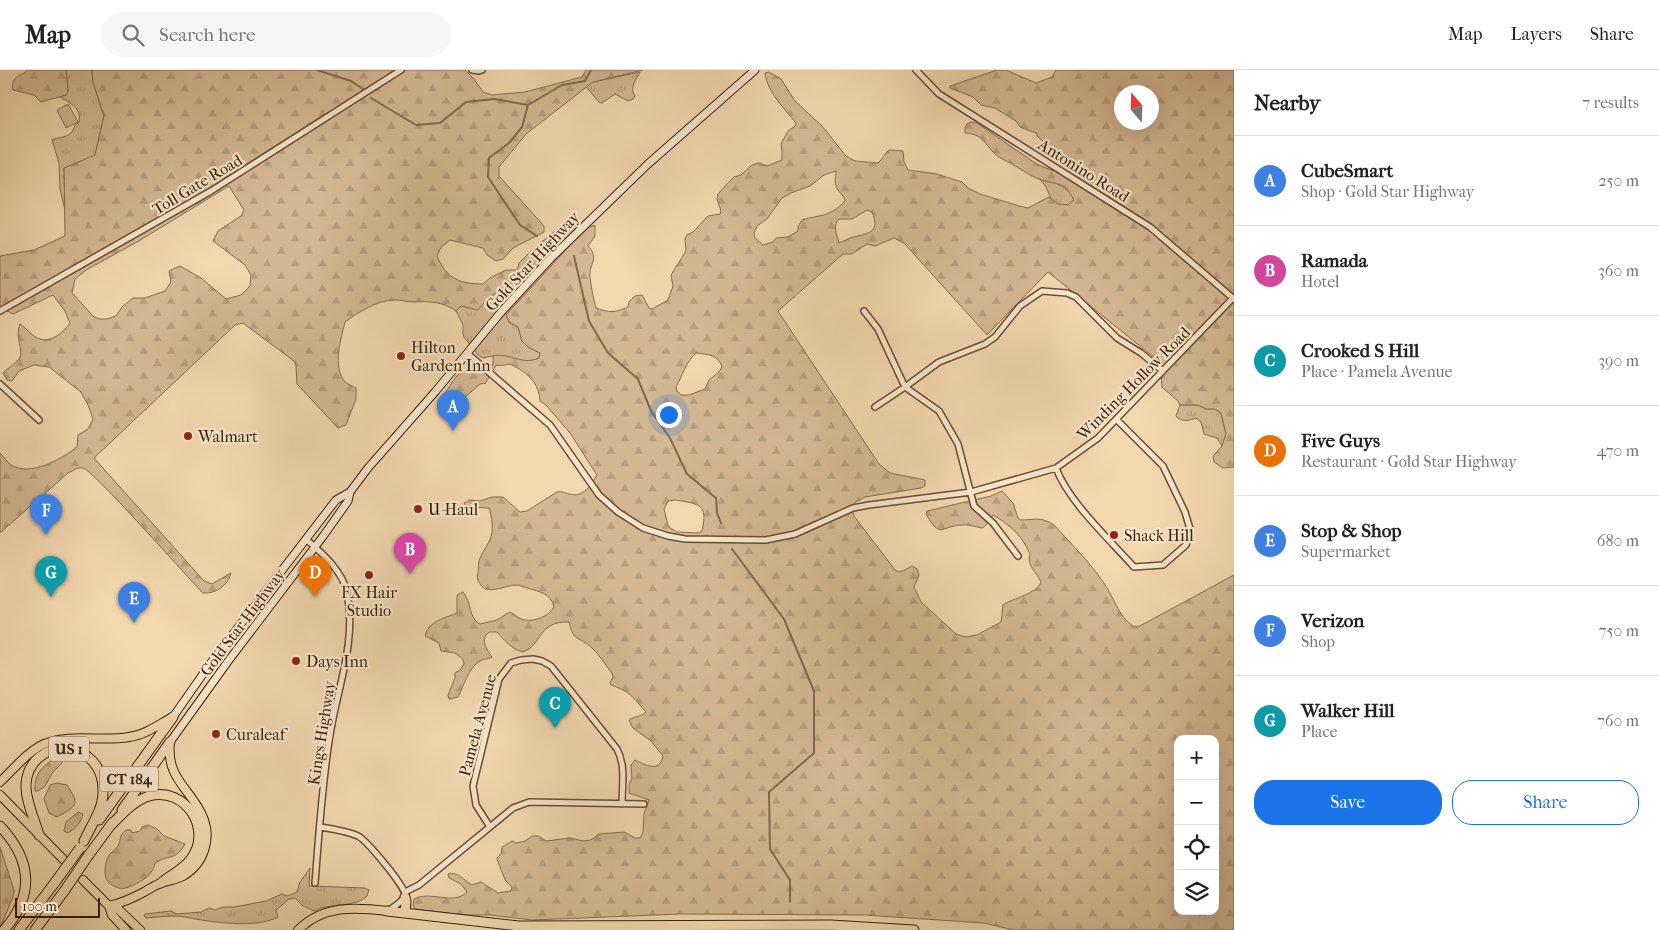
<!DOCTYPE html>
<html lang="en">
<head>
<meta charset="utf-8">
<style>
  :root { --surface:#fff; --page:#f6f6f6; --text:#202124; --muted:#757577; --line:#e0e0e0; --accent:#1a73e8 }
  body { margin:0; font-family:"IM FELL French Canon",serif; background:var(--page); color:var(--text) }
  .controls { position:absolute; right:15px; bottom:15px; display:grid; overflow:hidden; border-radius:10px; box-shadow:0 5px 20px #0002 }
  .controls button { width:45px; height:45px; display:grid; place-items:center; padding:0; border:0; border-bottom:1px solid var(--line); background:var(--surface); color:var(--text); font:25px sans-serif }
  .compass { position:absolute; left:1114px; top:15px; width:45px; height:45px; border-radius:50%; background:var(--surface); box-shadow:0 5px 20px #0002; rotate:341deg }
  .scale { position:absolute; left:15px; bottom:12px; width:85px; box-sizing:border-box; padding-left:5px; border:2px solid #3a220a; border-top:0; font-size:14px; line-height:18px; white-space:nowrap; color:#3a220a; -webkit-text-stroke:4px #f7e5cb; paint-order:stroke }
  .you { position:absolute; left:668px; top:344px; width:18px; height:18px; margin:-12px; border:4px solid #fff; border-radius:50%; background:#1a73e8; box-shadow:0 0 0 8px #1a73e833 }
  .badge { display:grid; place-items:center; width:32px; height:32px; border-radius:50%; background:var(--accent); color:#fff; font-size:16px; font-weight:700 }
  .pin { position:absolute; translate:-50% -41px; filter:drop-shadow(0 1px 2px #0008) }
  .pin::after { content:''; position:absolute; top:26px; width:18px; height:15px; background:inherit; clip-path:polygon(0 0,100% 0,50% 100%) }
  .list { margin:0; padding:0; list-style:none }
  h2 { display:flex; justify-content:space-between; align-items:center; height:65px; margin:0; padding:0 20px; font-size:21px }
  h2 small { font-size:16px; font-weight:400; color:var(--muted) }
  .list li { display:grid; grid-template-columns:32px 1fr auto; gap:15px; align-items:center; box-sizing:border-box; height:90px; padding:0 20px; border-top:1px solid var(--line) }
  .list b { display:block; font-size:19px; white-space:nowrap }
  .list p { margin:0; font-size:16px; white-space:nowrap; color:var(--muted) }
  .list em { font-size:16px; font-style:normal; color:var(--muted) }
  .actions { display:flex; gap:10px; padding:15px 20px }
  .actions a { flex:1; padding:11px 0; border:1px solid var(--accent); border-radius:20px; text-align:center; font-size:18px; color:var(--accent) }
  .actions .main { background:var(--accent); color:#fff }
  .icon { flex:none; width:28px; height:28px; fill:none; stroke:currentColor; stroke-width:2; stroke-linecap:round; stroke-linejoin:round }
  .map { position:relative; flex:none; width:1234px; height:860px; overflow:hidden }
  header { display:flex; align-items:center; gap:30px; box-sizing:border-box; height:70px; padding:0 25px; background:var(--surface); border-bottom:1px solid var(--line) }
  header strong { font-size:24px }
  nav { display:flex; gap:28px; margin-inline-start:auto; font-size:18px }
  .search { width:350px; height:45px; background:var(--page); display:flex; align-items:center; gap:12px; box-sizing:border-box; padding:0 18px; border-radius:28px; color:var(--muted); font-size:19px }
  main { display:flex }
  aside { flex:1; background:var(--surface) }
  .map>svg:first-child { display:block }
</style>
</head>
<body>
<header>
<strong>Map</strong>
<div class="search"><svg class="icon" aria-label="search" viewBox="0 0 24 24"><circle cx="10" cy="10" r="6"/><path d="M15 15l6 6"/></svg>Search here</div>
<nav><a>Map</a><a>Layers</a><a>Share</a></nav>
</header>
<main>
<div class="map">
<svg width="1234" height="860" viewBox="0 0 1234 860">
  <defs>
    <pattern id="grass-tufts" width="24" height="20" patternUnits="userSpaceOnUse" patternTransform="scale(1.25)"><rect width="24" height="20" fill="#d4b893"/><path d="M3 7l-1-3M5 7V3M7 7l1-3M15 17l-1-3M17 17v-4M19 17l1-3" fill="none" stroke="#b79e7d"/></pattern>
    <pattern id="forest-firs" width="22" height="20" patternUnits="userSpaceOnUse" patternTransform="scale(1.25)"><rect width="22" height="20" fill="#d4b893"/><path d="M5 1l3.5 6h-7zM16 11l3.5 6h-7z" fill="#b79e7d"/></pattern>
  </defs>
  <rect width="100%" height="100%" fill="#f3d7af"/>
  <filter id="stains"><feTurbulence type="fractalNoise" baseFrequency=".004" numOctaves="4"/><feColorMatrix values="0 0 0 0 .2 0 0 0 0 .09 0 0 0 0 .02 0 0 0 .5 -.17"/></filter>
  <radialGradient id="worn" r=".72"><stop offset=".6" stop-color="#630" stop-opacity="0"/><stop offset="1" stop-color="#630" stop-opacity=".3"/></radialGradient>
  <path fill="url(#grass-tufts)" stroke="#876d4e" d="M66 0H92L93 12 104 46 95 86 64 98 65 140 60 119 59 93 52 70C58 67 67 68 72 62 75 57 74 55 79 52 82 38 70 33 60 27L66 25 68 21Z
    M640 2C636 10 629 18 635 26L633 29 628 31 615 24 602 33H600L586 17 593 12Z
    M68 34 78 52 66 58 57 40Z
    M1039 109C1055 112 1067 115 1074 130L1068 135C1046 138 1052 118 1039 109Z
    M573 153 588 158 506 245 509 252 518 257 522 271 528 277 540 283 539 288C520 297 505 281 483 288L478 285 464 267 463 264V255L456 241 461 236 478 239 487 229 515 210 519 193 532 180 560 157 566 154Z
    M1180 335H1198L1206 339H1215L1221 343 1226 364 1222 376 1217 368 1204 364 1201 352 1196 348C1188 351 1181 352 1176 346Z
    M310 798 309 816 365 818 369 820 367 826C356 838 330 832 314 841L303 836 295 828 289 829 276 840 278 847C257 859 209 852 185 847 173 845 159 847 146 848L144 846 145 844 171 841 177 844 201 842 209 838 215 840 223 837H234L266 831 282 824 287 826 297 822 300 812Z"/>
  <path fill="url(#forest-firs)" stroke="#876d4e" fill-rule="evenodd" d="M27 0H66L68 21 66 25 41 32 34 25 13 20C11 10 15 7 25 3Z
    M92 0H465L474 9 483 22 492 25 525 22 582 7 586 0H643L593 12 526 64 499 97V106L544 156V162L513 178 503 189 496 191 487 185 483 178 450 170 441 177 437 186C446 208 459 214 483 214L490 208 506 200H517L515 210 487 229 478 240 461 236 456 241C445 232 428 231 415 232 408 232 402 230 395 230 377 230 359 242 345 252 341 269 332 296 345 312 347 314 353 316 356 318V329L346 355 338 358 297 314 296 296 294 291 243 253 235 255 94 388 204 511 212 514 231 503C228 516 215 524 203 523 188 508 93 400 83 398 77 397 73 401 68 403L0 463V383C4 387 7 392 11 395 30 407 62 389 77 377L78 365 88 359 93 349 88 335 81 322 49 297 34 295 19 301 12 311 7 310 3 303C8 298 15 294 19 289 25 281 14 267 20 254 26 258 33 267 40 269 51 273 65 261 70 253L65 241 53 225 13 244 0 237V186L34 180 65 166 64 98 95 85 104 46 93 12ZM229 116 244 140 241 146 218 161 213 171 245 195 251 205 250 216 241 225 226 229 201 208 180 196 169 201 171 212 165 221 145 228H133L122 237 116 246 107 249H99L93 246 72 223 75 209 86 200 137 172Z
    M997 0H1006L1036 13 1052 7 1056 0H1234V397L1223 398 1214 392 1213 386 1222 376 1226 364 1221 343 1215 339H1206L1198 335H1180L1178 331 1162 317 1160 292 1048 202 987 265 904 173 894 168 875 176 867 174 852 184H843L778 241 879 394 890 403 925 410V416L921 418 865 427 854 433 852 440 854 446 895 500C901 504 906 499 912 496L917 499 919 505 914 517 921 532 956 564 965 567 977 565 1001 552 1003 535C1013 528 1037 524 1041 512 1037 502 1026 496 1030 484 1022 465 1010 455 993 445L986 455 982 458C975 457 968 454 962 455 940 456 941 470 926 444L927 441 991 426 1002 421 1013 433 1018 448 1020 450C1036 450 1040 446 1054 455 1072 475 1093 495 1107 518 1114 529 1124 557 1138 557L1234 505V860H1014L984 853 864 845 680 844 532 850 490 845H466L428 841 415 839 413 836 414 829C431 820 453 836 467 822L461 814 449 808 448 804C458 801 463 810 472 815L481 812 498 823 511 821 512 817C510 815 508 813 506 811 504 808 497 790 497 788L501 784 502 777 512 771 517 773 525 771 532 766H538L546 771 570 768 583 771 591 770 599 764 624 762 635 768H640L643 762 644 744 649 730 629 723V715L632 709 631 695 635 690C644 694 660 704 663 686L651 671 633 658 629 650C634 646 642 647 646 642 632 626 631 622 611 615L610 613 613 607 612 603C605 595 600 585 592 578 581 567 573 572 569 552 537 551 543 575 523 582 513 580 504 570 497 562H489C480 569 486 579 492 587 487 590 484 588 480 591 468 598 464 616 458 627L449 629 448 625 455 608V603L460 600 464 594 463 589 455 583 441 581 439 573 425 566C428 551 445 548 457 543V525L463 522C472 532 468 548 480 554L497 550 510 542C514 544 519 549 524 550 535 552 549 546 554 537 551 523 540 522 527 518 524 517 520 515 516 515 501 516 483 529 477 507 479 501 478 497 479 491 482 482 486 478 490 470 494 461 492 447 489 438L466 437 464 433 470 430 480 431 492 427H503L520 442 527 441 557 422C563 421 564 423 569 424 584 428 591 415 597 405L570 363 546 335 540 331C539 313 528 303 512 295 507 293 502 297 496 295L485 314 484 313 480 314 464 328 457 327 441 333 440 328C447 322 450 315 455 308 465 296 478 296 493 295V286C509 282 522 296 539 288L540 283 528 277 522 271 518 257 509 252 506 245 573 172 588 158 595 155V166L588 176C598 186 592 191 590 202 589 207 594 232 596 238 610 243 614 243 628 237L629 232 635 226 642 225 649 238 652 239 668 230 673 216 671 205 686 181 685 169 687 165 693 162 708 146 720 144 721 141 717 129 718 124 730 111 734 107 741 105 752 95 759 93 767 96 782 90V81L781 74 788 61 795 56 796 53C785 39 767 22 765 3L769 2 781 9 795 31 822 56 846 86 855 91 878 93C883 89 884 84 889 80L903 81 904 92 908 100 937 104 962 112 968 118 980 124 1019 136 1028 138 1049 127 1058 134 1068 135 1074 130C1064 110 1055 115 1039 109 1030 106 1021 99 1012 94 1006 91 1000 88 995 84 984 73 983 64 965 63V58L967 54 971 52 977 53 1038 95 1062 104 1074 99 1075 97 1064 91 1062 86 1038 67 1036 63 1020 57 1016 51 995 38 981 35 973 27 950 18V16ZM1122 22H1152V52H1122ZM836 101C836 106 834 111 836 115 837 122 844 124 845 131 829 148 821 144 802 150L798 157V161L788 167 776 168 773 172 763 175 755 168 754 163 757 156 767 149 782 128 791 123 810 116 824 105ZM867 140 872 142C880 161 871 163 854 167 849 168 844 171 839 173 837 165 832 155 839 149H852ZM696 283C707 284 719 285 722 297L719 302 709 310 705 319 689 325H681L677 321 676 317C683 305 685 293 696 283ZM675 430C700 434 708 434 702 461L699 463 677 462 670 458 668 455 664 439 668 431ZM1178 669H1215V841H1178Z
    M54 689 62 691V693L53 702 45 716 38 721H35C34 705 41 697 54 689Z
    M57 713 67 715C79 734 79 735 57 747L49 743 44 729 50 715Z
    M78 742 83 744C82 751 75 759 68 763L64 761 66 752Z
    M148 755 157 759 164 766 185 774C175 791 170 784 157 792 153 794 155 798 152 801 147 809 135 815 126 818 121 819 117 818 112 815 102 810 104 793 110 784 112 781 116 780 118 776 122 768 118 767 126 760H131L132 763 140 761 142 757Z
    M0 777 14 820 13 827 0 858Z"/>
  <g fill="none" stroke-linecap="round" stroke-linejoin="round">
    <path stroke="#83694b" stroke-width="2" d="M317 0 351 11 363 19
      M371 28 416 55 440 53 466 32 494 29 528 35 562 15 585 11 591 0
      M528 35 522 57 509 73 489 88 488 107 520 155 537 166
      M574 186 589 251 608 283 638 309 651 341 670 368 687 404 716 428 717 443 721 453
      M732 479 784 549 814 621V683L769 722 770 779 790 810V832"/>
    <g stroke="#684f33" stroke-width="8">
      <path id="minor" d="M472 0 479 1 482 0
        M916 0 939 24 1150 157 1234 229
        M0 241 211 121 401 0
        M864 241 878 259 905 317 939 341 958 374 974 436 993 453 1018 486
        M468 284 550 355 599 425 618 442 643 458 668 466 685 469 766 470 795 464 853 438 869 435 971 422 1056 398 1098 368 1233 228
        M0 314 39 350
        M875 337 905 317 939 292 985 274 995 267 1020 236 1042 221 1067 223 1076 227 1117 268 1141 283 1163 301
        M1056 398C1068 431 1109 469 1134 497L1163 495 1186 475 1190 459 1185 442 1163 396 1117 350
        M306 469C322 483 343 501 347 523 357 571 337 619 330 665 322 714 319 764 315 813
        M320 757C333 759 347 761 358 766 366 770 408 819 405 826 403 831 394 837 388 841
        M490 757 476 735 473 716 499 609 511 593 521 590 533 589 542 591 551 596 617 679C626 696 622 715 622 734
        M405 822 419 815 513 738 529 732 644 734"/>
    </g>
    <g stroke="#3a220a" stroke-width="9">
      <path id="secondary" d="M173 647 210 594 336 430 350 422
        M170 672 229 590 324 465 348 431 350 422 368 398 435 322 502 241 551 188 615 126 648 94 755 0"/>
    </g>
    <g stroke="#3a220a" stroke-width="10">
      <path id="trunk" d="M0 712C14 699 27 682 44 674 71 663 101 672 129 667 145 665 158 655 171 648
        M0 725 64 790
        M83 810 109 836 112 845 126 860
        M109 836C122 833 133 828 144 822 150 819 155 815 161 813 169 810 176 810 183 806 205 793 213 766 201 743 188 717 166 707 170 672
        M109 836 119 840 140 860
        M298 860C323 835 355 837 387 841"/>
    </g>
    <g stroke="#3a220a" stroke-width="11">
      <path id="motorway" d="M122 740 170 672
        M99 750 173 647
        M0 756C31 789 36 824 4 860
        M110 756C121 745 133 731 149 726 186 716 213 760 191 789 183 800 170 805 161 813
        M39 765C35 750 25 730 26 714 30 664 105 668 103 722 103 740 91 755 84 771
        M88 786 113 752
        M405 827 406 831 405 843
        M387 841 519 856 831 855 914 860
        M19 860 56 811
        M35 860 65 820"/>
    </g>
    <use href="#minor" stroke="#f7e5cb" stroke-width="5"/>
    <use href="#secondary" stroke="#f7e5cb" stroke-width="7"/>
    <use href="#trunk" stroke="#f3d7af" stroke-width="8"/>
    <use href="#motorway" stroke="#f3d7af" stroke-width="9"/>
    <g stroke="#3a220a" stroke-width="11" stroke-linecap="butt">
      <path id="motorway-bridge" d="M56 811 80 778
        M65 820 88 786"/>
    </g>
    <use href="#motorway-bridge" stroke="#f3d7af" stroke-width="9"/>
  </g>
  <g fill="#8f2418" stroke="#f7e5cb" stroke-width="2">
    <circle cx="401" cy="286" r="5"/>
    <circle cx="188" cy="366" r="5"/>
    <circle cx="418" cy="439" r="5"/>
    <circle cx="1114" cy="465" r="5"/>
    <circle cx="369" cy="505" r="5"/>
    <circle cx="296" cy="591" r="5"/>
    <circle cx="216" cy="664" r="5"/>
  </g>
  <g text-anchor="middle" stroke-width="4.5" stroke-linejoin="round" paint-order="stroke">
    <g fill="#f7e5cb" stroke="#735c44" stroke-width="1">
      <rect x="49" y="666.5" width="40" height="25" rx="4"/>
      <rect x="100" y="696.5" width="58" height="25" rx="4"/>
    </g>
    <g font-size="15" font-weight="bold" fill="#3a220a">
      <text x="69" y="684">US 1</text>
      <text x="129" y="714">CT 184</text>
    </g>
    <g font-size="16" fill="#3a220a" stroke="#f7e5cb">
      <text transform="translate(1084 100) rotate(32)" y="6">Antonino Road</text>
      <text transform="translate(197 114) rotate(-31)" y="6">Toll Gate Road</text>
      <text transform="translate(532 191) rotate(-47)" y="6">Gold Star Highway</text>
      <text transform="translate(1133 313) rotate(-45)" y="6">Winding Hollow Road</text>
      <text transform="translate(242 552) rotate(-53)" y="6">Gold Star Highway</text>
      <text transform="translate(477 655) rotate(-75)" y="6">Pamela Avenue</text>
      <text transform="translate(321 663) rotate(-81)" y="6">Kings Highway</text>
    </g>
    <g font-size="16" fill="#3a220a" stroke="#f7e5cb" text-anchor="start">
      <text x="411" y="283">Hilton<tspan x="411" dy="18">Garden Inn</tspan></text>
      <text x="198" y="372">Walmart</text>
      <text x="428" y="445">U-Haul</text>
      <text x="1124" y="471">Shack Hill</text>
      <text x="369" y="528" text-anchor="middle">FX Hair<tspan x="369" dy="18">Studio</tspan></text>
      <text x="306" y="597">Days Inn</text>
      <text x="226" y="670">Curaleaf</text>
    </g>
  </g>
  <rect width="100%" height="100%" filter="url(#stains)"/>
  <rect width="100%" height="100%" fill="url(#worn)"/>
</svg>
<div class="controls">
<button>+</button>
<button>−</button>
<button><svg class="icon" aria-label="locate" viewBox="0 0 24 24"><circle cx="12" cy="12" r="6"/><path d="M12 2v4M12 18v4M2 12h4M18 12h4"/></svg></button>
<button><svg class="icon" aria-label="layers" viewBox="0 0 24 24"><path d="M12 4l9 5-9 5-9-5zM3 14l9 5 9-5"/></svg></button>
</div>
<svg class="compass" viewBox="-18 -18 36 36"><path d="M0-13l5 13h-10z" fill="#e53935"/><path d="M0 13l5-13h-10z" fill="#757577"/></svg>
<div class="scale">100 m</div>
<div class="you"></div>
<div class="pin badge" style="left:453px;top:361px;background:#3f7fe0">A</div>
<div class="pin badge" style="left:410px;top:504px;background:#d1479c">B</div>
<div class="pin badge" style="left:555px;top:658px;background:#0f9aa8">C</div>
<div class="pin badge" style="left:315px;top:527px;background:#e8710a">D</div>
<div class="pin badge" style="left:134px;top:553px;background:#3f7fe0">E</div>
<div class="pin badge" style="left:46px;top:465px;background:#3f7fe0">F</div>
<div class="pin badge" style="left:51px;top:527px;background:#0f9aa8">G</div>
</div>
<aside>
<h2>Nearby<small>7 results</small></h2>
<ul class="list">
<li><span class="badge" style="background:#3f7fe0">A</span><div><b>CubeSmart</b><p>Shop · Gold Star Highway</p></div><em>250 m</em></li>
<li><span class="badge" style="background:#d1479c">B</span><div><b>Ramada</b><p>Hotel</p></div><em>360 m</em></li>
<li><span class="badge" style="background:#0f9aa8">C</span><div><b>Crooked S Hill</b><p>Place · Pamela Avenue</p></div><em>390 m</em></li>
<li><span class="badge" style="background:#e8710a">D</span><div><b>Five Guys</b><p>Restaurant · Gold Star Highway</p></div><em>470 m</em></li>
<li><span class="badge" style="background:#3f7fe0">E</span><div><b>Stop &amp; Shop</b><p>Supermarket</p></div><em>680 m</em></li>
<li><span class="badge" style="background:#3f7fe0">F</span><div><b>Verizon</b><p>Shop</p></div><em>750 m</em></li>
<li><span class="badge" style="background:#0f9aa8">G</span><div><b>Walker Hill</b><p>Place</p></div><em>760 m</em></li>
</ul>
<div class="actions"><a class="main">Save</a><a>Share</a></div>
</aside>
</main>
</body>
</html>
